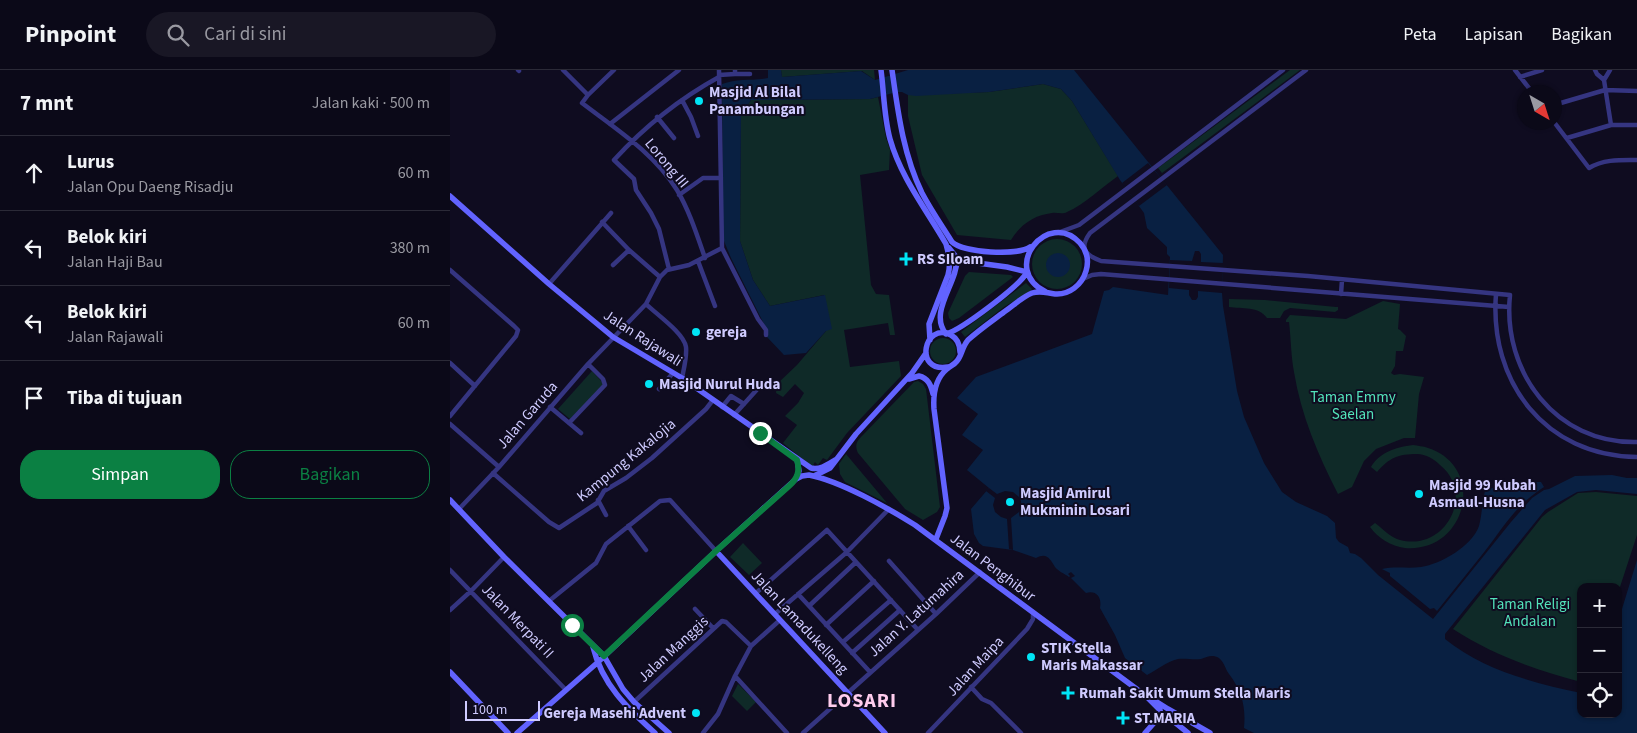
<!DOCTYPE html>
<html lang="id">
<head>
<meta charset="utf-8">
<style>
  :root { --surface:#0b0918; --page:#191725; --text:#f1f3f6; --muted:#9a9aa2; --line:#2b2a37; --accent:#0b8043 }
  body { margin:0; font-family:"Source Sans 3",sans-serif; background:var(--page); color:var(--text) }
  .controls { position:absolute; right:15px; bottom:15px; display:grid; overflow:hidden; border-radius:10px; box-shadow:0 1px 4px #0004 }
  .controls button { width:45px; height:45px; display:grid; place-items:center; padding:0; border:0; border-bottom:1px solid var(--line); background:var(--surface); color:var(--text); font:25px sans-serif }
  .compass { position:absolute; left:1067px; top:15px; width:45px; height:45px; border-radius:50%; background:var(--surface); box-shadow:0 1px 4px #0004; rotate:141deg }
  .scale { position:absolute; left:15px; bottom:12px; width:75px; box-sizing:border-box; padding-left:5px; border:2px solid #cfcbff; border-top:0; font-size:14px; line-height:18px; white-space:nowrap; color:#cfcbff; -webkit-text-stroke:4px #0f0c20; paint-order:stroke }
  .stop { position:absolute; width:15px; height:15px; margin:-11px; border:4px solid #0b8043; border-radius:50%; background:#fff }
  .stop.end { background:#0b8043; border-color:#fff; box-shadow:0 1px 5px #0008 }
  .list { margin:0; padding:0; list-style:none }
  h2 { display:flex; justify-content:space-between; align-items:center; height:65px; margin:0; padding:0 20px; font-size:21px }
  h2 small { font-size:16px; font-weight:400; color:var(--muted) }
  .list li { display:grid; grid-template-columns:32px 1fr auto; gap:15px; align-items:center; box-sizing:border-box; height:75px; padding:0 20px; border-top:1px solid var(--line) }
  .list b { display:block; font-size:19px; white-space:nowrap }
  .list p { margin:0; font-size:16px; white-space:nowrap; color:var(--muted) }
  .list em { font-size:16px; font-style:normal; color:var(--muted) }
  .actions { display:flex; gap:10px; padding:15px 20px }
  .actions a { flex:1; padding:11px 0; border:1px solid var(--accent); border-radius:20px; text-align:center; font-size:18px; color:var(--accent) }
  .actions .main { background:var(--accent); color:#fff }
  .icon { flex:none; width:28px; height:28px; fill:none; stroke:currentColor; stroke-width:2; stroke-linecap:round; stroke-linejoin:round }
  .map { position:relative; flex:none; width:1187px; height:663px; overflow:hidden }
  header { display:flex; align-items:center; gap:30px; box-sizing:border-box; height:70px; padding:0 25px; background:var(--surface); border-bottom:1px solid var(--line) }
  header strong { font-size:24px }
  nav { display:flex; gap:28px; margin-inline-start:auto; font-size:18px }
  .search { width:350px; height:45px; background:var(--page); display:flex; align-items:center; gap:12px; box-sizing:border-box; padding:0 18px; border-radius:28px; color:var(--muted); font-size:19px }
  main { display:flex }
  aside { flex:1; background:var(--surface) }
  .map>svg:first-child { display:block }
</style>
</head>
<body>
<header>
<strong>Pinpoint</strong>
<div class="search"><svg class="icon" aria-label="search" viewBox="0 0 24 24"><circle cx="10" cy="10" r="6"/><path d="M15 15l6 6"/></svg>Cari di sini</div>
<nav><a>Peta</a><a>Lapisan</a><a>Bagikan</a></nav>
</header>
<main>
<aside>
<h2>7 mnt<small>Jalan kaki · 500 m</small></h2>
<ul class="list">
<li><svg class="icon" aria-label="ahead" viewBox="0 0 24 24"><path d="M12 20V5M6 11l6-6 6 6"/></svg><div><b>Lurus</b><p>Jalan Opu Daeng Risadju</p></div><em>60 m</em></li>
<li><svg class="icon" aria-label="left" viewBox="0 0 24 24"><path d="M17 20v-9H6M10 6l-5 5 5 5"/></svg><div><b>Belok kiri</b><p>Jalan Haji Bau</p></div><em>380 m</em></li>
<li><svg class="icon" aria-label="left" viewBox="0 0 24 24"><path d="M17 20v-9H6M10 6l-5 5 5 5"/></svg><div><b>Belok kiri</b><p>Jalan Rajawali</p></div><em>60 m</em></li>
<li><svg class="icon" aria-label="arrive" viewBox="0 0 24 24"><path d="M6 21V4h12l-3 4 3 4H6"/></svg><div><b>Tiba di tujuan</b></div></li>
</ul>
<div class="actions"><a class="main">Simpan</a><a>Bagikan</a></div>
</aside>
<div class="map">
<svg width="1187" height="663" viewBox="0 0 1187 663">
  <rect width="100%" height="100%" fill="#0f0c20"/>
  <path fill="#0f2a28" d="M331 0H424L425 10 412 1 332 7Z
    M840 0H850L712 103 708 98Z
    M593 14 611 19 622 31 668 106C651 118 635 134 617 142 612 145 607 142 602 143 584 145 570 155 561 170L507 165 472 105 458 46V25L539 22Z
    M428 27 436 68 440 80 439 100 410 105 421 215 426 224 439 225 445 265H440L438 253 394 260 400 297 449 291 451 306 397 363 377 390 373 388 368 395 365 392 362 397 333 373 347 355 335 346 348 333 354 323 345 314 333 327 326 323 327 314 347 295 376 261 374 225 320 236 303 210 290 171 291 44 301 30 420 29Z
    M582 194a25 25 0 1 1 50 0a25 25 0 1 1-50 0Z
    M519 202 561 205 563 207 509 248 502 251 499 248 498 243 515 206Z
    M576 213 582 219 580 221 554 237 515 267 511 262Z
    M779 229 815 230 886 237H888V240L885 242 840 238 834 241 830 248H817C809 236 792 239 779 237Z
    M933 231 950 234 948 259 950 260 956 266 953 281H946L945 296 941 303 944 305 950 304 974 307 969 324 965 368H954L926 379 914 391 902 417 888 424C868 385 851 345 844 302 841 286 841 269 839 252H836V250L840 245 896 249Z
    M480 281a13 13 0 1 1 26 0a13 13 0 1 1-26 0Z
    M142 301 154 314 120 349 108 339Z
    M468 311 473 314 476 319 490 437 487 442 473 450 455 439 408 383C405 377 406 372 410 368L464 312Z
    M963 375C968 376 973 376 978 378 1037 397 1017 483 955 478 941 476 928 468 920 457L925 453C933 459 940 467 950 470 995 482 1026 424 990 395 984 389 976 384 967 384 948 384 939 388 927 402L921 397C930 382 946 377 963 375Z
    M396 384 437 433 395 412 390 404 389 394Z
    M1146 422 1187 426V465L1168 523V517H1131V612C1086 600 1043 585 1003 559L1092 447 1098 442 1128 423Z
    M293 473 312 493 299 505 280 487Z
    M288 614 306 632 297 641 282 626Z"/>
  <path fill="#092042" d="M318 0H331L332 7 411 1 425 10 458 0H624L773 185 772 223 773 236 787 321 794 347 814 393 832 422 846 432 877 446 885 453 886 468 889 472 898 477 900 483 905 484 911 488 928 505 983 549 1061 452 1082 428 1094 420 1099 419 1125 406 1162 405 1177 408H1187V424L1146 420 1127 422 1095 440 995 564V569C1033 600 1084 613 1131 623V644H1168V552L1187 490V663H804L794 658C796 637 792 621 779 604 775 599 775 593 769 588 762 584 757 587 751 589 743 590 735 588 728 589 716 592 707 600 697 605L675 588 665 565 650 538C652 528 647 520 636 523L621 508 625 506 621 502 618 504 620 506 619 507C615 504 608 501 605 497 600 489 597 482 586 488L563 480 533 476 529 473 524 464 521 439 539 418 517 400 533 380 512 365 528 344 507 328 526 307 642 264 654 221 659 220 663 217 718 225 720 187 717 184V177L697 158 694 143 670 110 622 31 611 19 593 14 539 22 466 26 458 25 452 22H447L420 29 301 30 291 45 290 171 303 210 320 236 375 225 382 259 376 261 356 283 334 285 317 267 318 262 281 188 274 171 273 162 272 14C287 8 302 11 318 8Z
    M596 195a12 12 0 1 1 24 0a12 12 0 1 1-24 0Z
    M1086 412H1091L1094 417C1066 435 1055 455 1035 481 1019 501 1003 521 987 541L984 538 980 539 940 506V503L932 499C945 496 958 499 971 497 991 494 1022 476 1029 456 1032 445 1032 433 1035 421 1050 411 1067 427 1086 412Z"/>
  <path fill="#0f0c20" d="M698 93 717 115 689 136 672 113Z
    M745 181H749L751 184V192L773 193 772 223 748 221V227L746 230H742L739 225V220L719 218 720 190 742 191Z
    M539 418 547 424 555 421 563 422 569 427 571 431V439L569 442 561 448 563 480 559 479 557 449 551 447 545 442 543 435 545 428 536 421Z"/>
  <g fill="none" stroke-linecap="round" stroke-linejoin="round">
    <path stroke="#353581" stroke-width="4.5" d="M68 0 69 1
      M113 0 138 25
      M164 0 138 25 132 33C166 59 204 83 227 120 239 140 247 165 255 188
      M285 0V4H300
      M856 0 640 163C629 178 635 185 651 191L858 206 1060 225C1052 302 1106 374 1187 372
      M1065 0 1082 22
      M1145 0 1147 4 1154 10
      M1160 0 1154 10 1161 55
      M269 5 285 4
      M1070 7 1092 0
      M232 30 241 47 248 66
      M1104 35 1155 20 1187 21
      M207 47 224 68
      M1104 52 1139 98C1154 89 1171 90 1187 90
      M160 54 229 0
      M1117 68 1161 55H1187
      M229 125 253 108H271
      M152 152 179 180 210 207
      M610 162 629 155 833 0
      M272 178 308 249 316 260V265
      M248 191 265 236
      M163 195 179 180
      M219 199 209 159 201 143 186 120 184 109 164 90C195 56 229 29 269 7
      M0 200 64 256 68 260 66 266 0 346
      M633 209 642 205 651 204 1059 237
      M99 214 161 143
      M891 224 892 210
      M1046 224C1039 312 1095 386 1187 387
      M196 234 210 207 217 200 239 195 272 178 269 0
      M0 293 25 316
      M209 319 223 303
      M100 337 131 363
      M272 337 281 326 294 334
      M284 345 312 314
      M119 353 155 315 153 309 138 294
      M0 354 49 397
      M43 403 99 452 109 458 147 433 154 421 176 408 202 388 256 339 263 330
      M148 430 156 445
      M9 439 49 397 138 294 196 234C206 244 234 263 236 277 237 287 234 298 232 308
      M178 456 196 480
      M439 491 486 544
      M0 500 116 620
      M306 523 377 460 468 560
      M348 524 420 602
      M99 531 146 493 156 474 210 431 220 430 266 481
      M359 536 406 492
      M245 539 263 558
      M0 540 21 521 54 487
      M325 544 397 482 439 439
      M376 555 424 511
      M393 572 441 530
      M402 583 450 540
      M285 606 337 663
      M521 617 532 629 541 633 571 663
      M184 632 272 551 276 552 301 576
      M253 663 268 644 285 606 301 576 330 550
      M353 663 486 544 530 502
      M478 663 577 559 583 549V543"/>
    <path stroke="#6263ff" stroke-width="5.5" d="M431 0C434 23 434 47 440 69 451 108 476 139 496 174 499 185 501 194 498 205L479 254 480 270
      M442 0C448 42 453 84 472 123 481 140 492 156 502 172 514 183 567 186 580 177
      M0 126 99 214 163 267 232 308 361 398C370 400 377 395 385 390
      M499 178 507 188 513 191 557 197 577 202C571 215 511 260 496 264 478 242 508 213 507 188
      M498 297C463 303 474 251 501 265 508 269 510 275 510 282
      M459 309 469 306C478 308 481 315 483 324
      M364 406 380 398 406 364 462 303 476 283
      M346 409 349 401 347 389
      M0 430 54 487 154 586 173 619 184 632 219 663
      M486 469 495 446 497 438 484 339C483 325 485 309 497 299 500 296 504 295 507 291 512 285 512 277 518 270 529 260 542 251 554 242 563 236 572 227 582 223 591 220 596 223 605 224 619 225 632 215 636 201 639 191 637 181 630 173 598 138 549 199 596 222
      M266 481 435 663
      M143 577C152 614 177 638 205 663
      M0 602 58 663
      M698 628 710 640 711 645
      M711 645 717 646 738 663
      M67 663 147 593 266 481 346 409 352 406 359 405C390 411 438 438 465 455L688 620 718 639 760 663
      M695 663 711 645"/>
  </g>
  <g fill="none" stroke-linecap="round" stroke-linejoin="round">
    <path stroke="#0b8043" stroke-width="6" d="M122 555 154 586 266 481 339 416C348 408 350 401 347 390L310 363"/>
  </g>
  <g fill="#00e5f6" stroke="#0f0c20" stroke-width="2">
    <circle cx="249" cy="31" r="5"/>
    <path d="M453.5 181.5h5v5h5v5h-5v5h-5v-5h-5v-5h5z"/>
    <circle cx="246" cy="262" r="5"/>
    <circle cx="199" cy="314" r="5"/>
    <circle cx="969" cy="424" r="5"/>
    <circle cx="560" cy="432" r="5"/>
    <circle cx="581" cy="587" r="5"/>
    <path d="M615.5 615.5h5v5h5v5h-5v5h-5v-5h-5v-5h5z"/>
    <circle cx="246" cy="643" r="5"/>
    <path d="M670.5 640.5h5v5h5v5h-5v5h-5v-5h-5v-5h5z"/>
  </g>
  <g text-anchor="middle" stroke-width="4" stroke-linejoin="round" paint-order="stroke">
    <g font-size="15" font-weight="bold" fill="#cfcbff" stroke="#0f0c20" text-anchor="start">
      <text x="259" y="27">Masjid Al Bilal<tspan x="259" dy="17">Panambungan</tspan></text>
      <text x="467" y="194">RS SIloam</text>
      <text x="256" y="267">gereja</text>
      <text x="209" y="319">Masjid Nurul Huda</text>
      <text x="979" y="420">Masjid 99 Kubah<tspan x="979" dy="17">Asmaul-Husna</tspan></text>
      <text x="570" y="428">Masjid Amirul<tspan x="570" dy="17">Mukminin Losari</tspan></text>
      <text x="591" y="583">STIK Stella<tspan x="591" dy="17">Maris Makassar</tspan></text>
      <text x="629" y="628">Rumah Sakit Umum Stella Maris</text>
      <text x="236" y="648" text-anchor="end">Gereja Masehi Advent</text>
      <text x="684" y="653">ST.MARIA</text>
    </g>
    <g font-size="15" fill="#cfcbff" stroke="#0f0c20">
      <text transform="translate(217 93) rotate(50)" y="5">Lorong III</text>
      <text transform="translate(193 268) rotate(33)" y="5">Jalan Rajawali</text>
      <text transform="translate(77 345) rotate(-49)" y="5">Jalan Garuda</text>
      <text transform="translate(176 390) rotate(-39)" y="5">Kampung Kakalojia</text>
      <text transform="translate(543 497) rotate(37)" y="5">Jalan Penghibur</text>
      <text transform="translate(466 543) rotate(-42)" y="5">Jalan Y. Latumahira</text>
      <text transform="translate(68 551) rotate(46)" y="5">Jalan Merpati II</text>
      <text transform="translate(350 552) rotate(47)" y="5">Jalan Lamadukelleng</text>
      <text transform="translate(223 579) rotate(-43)" y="5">Jalan Manggis</text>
      <text transform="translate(525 596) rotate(-47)" y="5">Jalan Maipa</text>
    </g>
    <g font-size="15" fill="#53e3ba" stroke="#0f0c20">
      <text x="903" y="332">Taman Emmy<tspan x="903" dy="17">Saelan</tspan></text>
      <text x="1080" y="539">Taman Religi<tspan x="1080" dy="17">Andalan</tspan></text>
    </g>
    <g font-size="20" font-weight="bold" letter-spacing="1" fill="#ffcdee" stroke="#0f0c20">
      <text x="412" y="637">LOSARI</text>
    </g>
  </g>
</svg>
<div class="controls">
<button>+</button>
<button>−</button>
<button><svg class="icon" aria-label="locate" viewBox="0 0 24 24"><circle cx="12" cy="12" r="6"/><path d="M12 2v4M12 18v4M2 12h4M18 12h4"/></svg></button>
</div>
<svg class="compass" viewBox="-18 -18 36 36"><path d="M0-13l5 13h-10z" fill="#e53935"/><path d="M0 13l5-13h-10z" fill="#9a9aa2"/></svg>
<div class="scale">100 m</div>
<div class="stop" style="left:122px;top:555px"></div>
<div class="stop end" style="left:310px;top:363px"></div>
</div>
</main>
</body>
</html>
